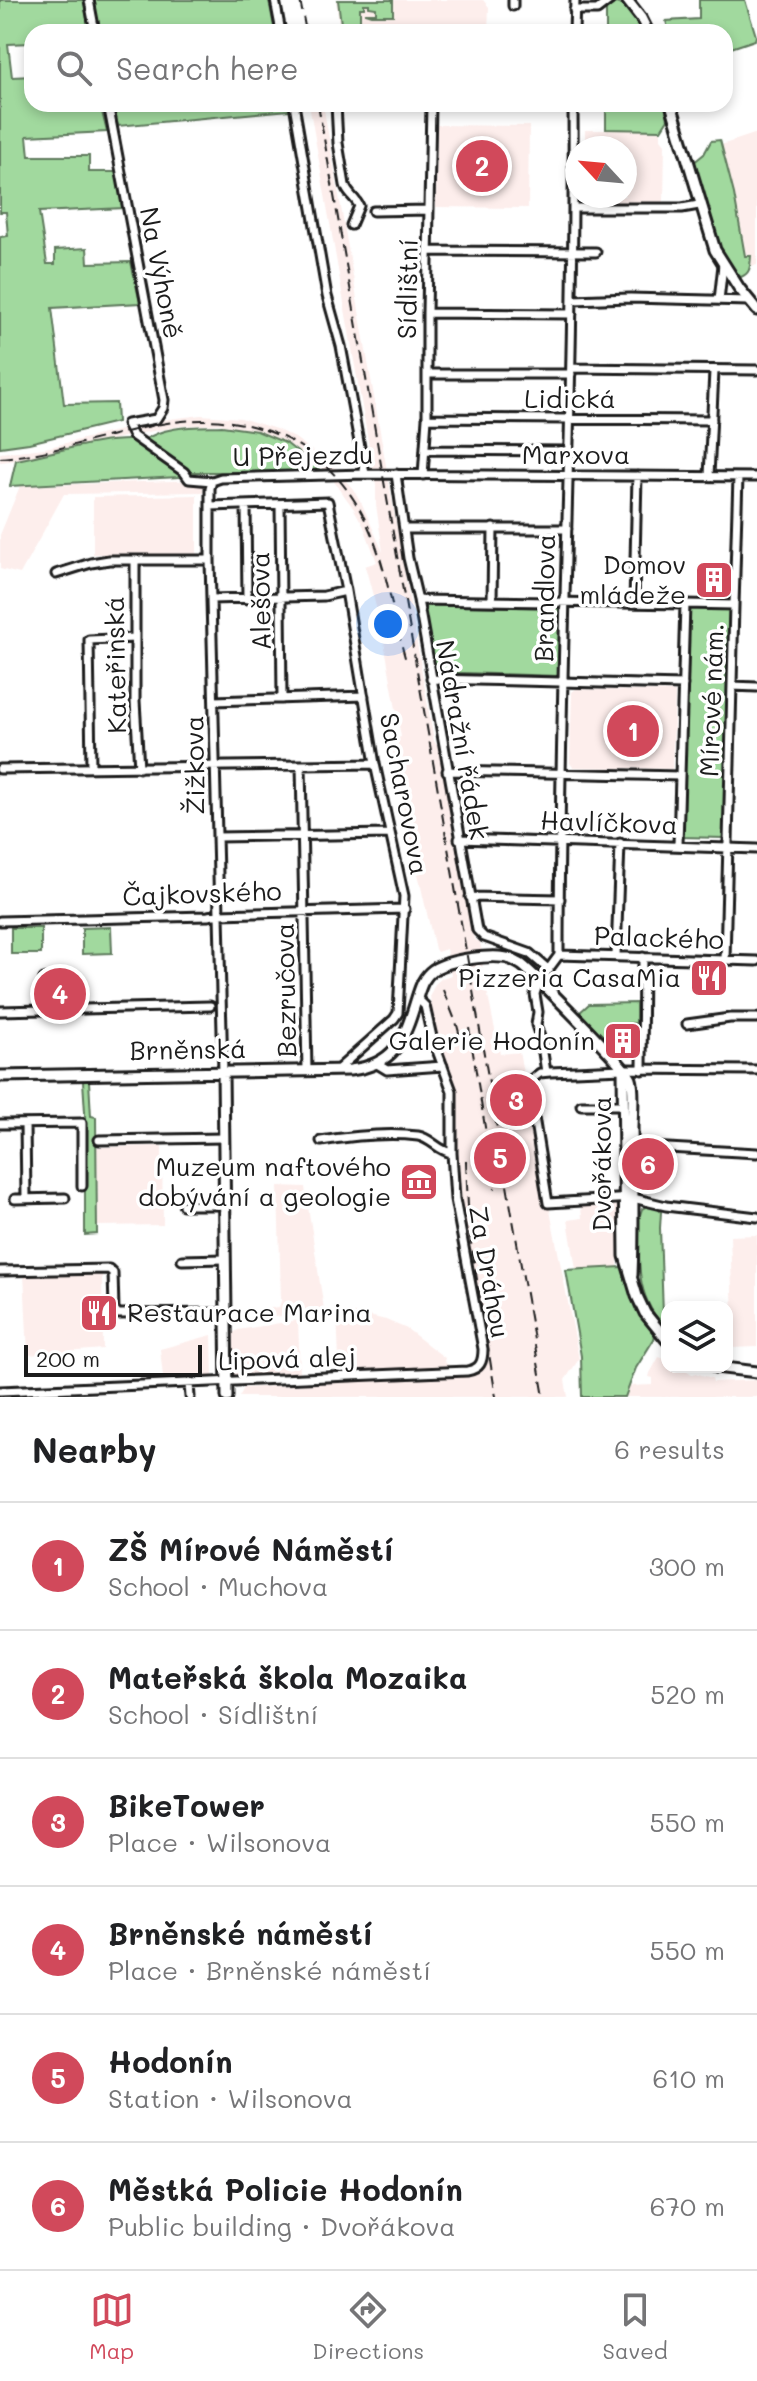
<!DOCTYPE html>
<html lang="en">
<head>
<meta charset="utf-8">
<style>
  :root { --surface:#fff; --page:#f6f6f6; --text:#202124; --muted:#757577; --line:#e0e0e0; --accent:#d1495b }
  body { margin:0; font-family:Mali,sans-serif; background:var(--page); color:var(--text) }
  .controls { position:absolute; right:24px; bottom:24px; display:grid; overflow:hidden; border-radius:16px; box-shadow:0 4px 12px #0003 }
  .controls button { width:72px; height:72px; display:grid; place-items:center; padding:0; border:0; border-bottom:2px solid var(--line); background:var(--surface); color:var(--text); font:40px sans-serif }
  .compass { position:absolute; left:565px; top:136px; width:72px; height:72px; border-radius:50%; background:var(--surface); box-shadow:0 4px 12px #0003; rotate:296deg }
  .scale { position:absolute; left:24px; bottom:20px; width:178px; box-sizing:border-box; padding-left:8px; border:4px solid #1c1c1c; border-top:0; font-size:22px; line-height:28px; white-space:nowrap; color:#1c1c1c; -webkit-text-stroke:6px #fff; paint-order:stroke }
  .you { position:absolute; left:388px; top:624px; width:28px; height:28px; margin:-20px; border:6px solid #fff; border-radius:50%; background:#1a73e8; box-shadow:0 0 0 12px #1a73e833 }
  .badge { display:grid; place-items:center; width:52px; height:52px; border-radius:50%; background:var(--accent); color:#fff; font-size:26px; font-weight:700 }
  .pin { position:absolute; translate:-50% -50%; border:4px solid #fff; box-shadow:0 2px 8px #0006 }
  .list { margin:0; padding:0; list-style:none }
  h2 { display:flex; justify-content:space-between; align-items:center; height:104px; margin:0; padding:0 32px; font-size:34px }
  h2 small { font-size:26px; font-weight:400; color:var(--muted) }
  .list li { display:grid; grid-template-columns:52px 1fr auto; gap:24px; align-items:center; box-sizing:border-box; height:128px; padding:0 32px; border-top:2px solid var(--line) }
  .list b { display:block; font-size:30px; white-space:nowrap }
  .list p { margin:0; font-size:26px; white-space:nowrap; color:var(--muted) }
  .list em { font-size:26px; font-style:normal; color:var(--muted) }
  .icon { flex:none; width:44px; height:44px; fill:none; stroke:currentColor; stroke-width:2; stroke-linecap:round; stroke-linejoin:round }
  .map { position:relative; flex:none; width:757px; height:1397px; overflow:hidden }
  .search { position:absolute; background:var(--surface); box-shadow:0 4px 12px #0003; left:24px; right:24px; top:24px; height:88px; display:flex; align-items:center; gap:20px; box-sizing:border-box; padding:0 28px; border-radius:24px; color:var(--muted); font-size:30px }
  .sheet { height:872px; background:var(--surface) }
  nav { display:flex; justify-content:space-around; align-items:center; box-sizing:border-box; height:112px; border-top:2px solid var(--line); background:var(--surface); font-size:22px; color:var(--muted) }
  nav a { display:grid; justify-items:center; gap:4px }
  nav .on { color:var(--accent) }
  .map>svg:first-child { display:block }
</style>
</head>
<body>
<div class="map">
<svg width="757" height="1397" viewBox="0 0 757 1397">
  <rect width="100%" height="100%" fill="#fff"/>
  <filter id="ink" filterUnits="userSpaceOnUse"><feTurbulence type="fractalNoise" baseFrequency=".0125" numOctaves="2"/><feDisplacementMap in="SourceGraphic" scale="16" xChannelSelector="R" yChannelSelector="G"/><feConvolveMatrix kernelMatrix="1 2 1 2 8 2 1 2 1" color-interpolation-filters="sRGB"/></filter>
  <g filter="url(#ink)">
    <path fill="#fdeeec" d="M336 0H483L489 7 488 32H340Z
      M309 104H323L434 741 441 750 474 939 480 942 484 961 482 967 500 1054 519 1052 579 1359 565 1380 568 1397H239L244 1388 340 1382 337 1314 356 1313 386 1320 407 1329 445 1358 444 1361 458 1375 471 1376V1374L480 1370 486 1360H489L459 1194 454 1085 441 1053 432 1017 430 995 435 984 442 978 451 975 446 949 437 952 435 949 407 825 391 740 401 737 381 625 365 566 377 562 364 527 354 509 327 472 291 446 255 431 220 424 181 426 131 435 47 457 0 462V453L45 448 162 420 201 415 241 418 276 429 295 438 333 466 353 489 362 504 383 552 376 505V486Z
      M437 125 529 126 528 208 436 207Z
      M585 130H661V139L665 144 664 203H584L585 196H625V148H585Z
      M757 133V265L751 266V256L746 257 735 201 721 145Z
      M203 480V492L64 494 20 574 0 569V535L20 486Z
      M197 495V554H93V497Z
      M576 689 675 692 672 769 573 767 570 763 572 692Z
      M162 1146 163 1225 98 1226 97 1147Z
      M278 1186 305 1187 324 1309 257 1320 256 1310 279 1307 281 1301Z
      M618 1206V1268L576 1269 568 1220 582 1218 581 1207Z
      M757 1235V1347L732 1348 733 1317 730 1236Z
      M102 1272 103 1349 28 1355 24 1274Z
      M298 1320 300 1374 236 1377 234 1375 233 1333 238 1330Z
      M212 1335 213 1376 163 1377 160 1349Z
      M659 1357 667 1360V1367H682L693 1375 695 1373 712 1378 713 1382 757 1380V1397H625L628 1386 653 1385V1378L649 1377 650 1373Z"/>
    <path fill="#a1d99e" stroke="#5e7a5d" stroke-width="2" d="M0 0H84L89 32H32V43L8 44 12 77 32 76V104H100L107 132 27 136 29 156H89V172H119L124 208 39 212 47 264H55V250L87 248 88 263 131 262 140 303 52 308 64 404 116 403 117 422 29 443 0 447V237L8 236 6 212H0Z
      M91 0H269L275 32H97Z
      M338 0H393V15H371L365 13H376V8L369 7V4H364V8H360V32H342Z
      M699 0H745L756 36 755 40 725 50V32H669L666 21 699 19Z
      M616 3 630 8 644 32H606V9Z
      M113 104H288L289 110 118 126Z
      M606 104H665L668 119 661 130 606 129Z
      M720 140 734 194 745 256H751C750 266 751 273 741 277 716 263 701 191 693 163L704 154 711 141Z
      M222 426 257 431 286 443 323 472H192L179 477 10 486 16 460C53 453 106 436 143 441 164 425 196 427 222 426Z
      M420 605 560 608 559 676 432 672Z
      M688 609H732L725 838 681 837Z
      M111 927 112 953 82 954V928Z
      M11 928H41V954H11Z
      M636 1003V1023L614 1025 603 1036 579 1013 589 1004Z
      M83 1081H89L91 1116 96 1117 97 1234 85 1235V1112Z
      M647 1206 657 1208 661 1212 660 1228 663 1314 667 1330C634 1296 639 1262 639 1218L642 1209Z
      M622 1267 635 1308 655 1335 654 1339 636 1368 625 1397H582L581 1356 566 1270Z"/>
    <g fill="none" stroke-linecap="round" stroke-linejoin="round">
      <g stroke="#1c1c1c" stroke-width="13">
        <path id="street" d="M89 0 95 32
          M275 0 281 32
          M513 6V0
          M574 10H597L610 0
          M574 32 575 0
          M108 104 164 400 163 408 156 419 127 424 133 436 184 472 189 479 212 481 221 478 365 474 757 477
          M294 104 327 296 341 346 365 474
          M336 104 338 143 345 185C347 194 355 197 359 206L351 225
          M574 208H682L699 205
          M373 211 429 210
          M428 251 596 252
          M573 300 630 298 749 301
          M719 300 723 265
          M427 313 572 314
          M572 368 757 370
          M427 374H571
          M427 418 712 420
          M425 450 569 451
          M396 474 408 558 418 600 477 930 484 937 529 953 549 970
          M423 475 427 418V313L431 104
          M709 476 714 371
          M212 481 210 488V560L223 1072
          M280 504 282 699
          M246 505 247 599
          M210 506 328 502 346 591 375 764 404 896 398 1013 394 1019 337 1070
          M404 529H567
          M135 560V701L139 768
          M56 574 91 563 109 560H210
          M211 599 324 596 346 591
          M418 600 685 604
          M492 601 493 528
          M634 603 637 476
          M734 605 738 477
          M431 679 683 685
          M732 686 757 687
          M214 701 364 696
          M301 765 307 1071
          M91 768 89 640 135 638
          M0 769 375 764
          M447 771 680 776
          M217 837 389 834
          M459 839 757 849
          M678 845 685 604 734 605 725 960
          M470 897 560 899
          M0 921 208 916 219 914 405 909
          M559 955 757 961
          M616 956 620 843
          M45 1010 44 979H75L76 1010
          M0 1011 210 1006
          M687 1024 730 1018H757
          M377 1064 387 1070 443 1066
          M642 1070 643 957
          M757 1070 623 1069 550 1072 540 1073 532 1079 530 1092 548 1203 633 1198 666 1206 757 1217
          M546 1072 541 1040 536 1025 538 1012 535 994 539 982 559 955C559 671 575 388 573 104
          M581 1105H623
          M0 1124 82 1123V1186
          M25 1124 26 1198
          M99 1140 224 1138
          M321 1141C352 1136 386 1132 418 1136 431 1138 438 1151 452 1153
          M632 1146 757 1153
          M15 1199 65 1198
          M183 1205H224
          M182 1260 225 1259
          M0 1271 109 1269 113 1273 114 1309 118 1314 225 1313
          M189 1384 190 1397
          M0 1391 467 1371C480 1369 483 1362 483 1349L455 1199 452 1153V1091L432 1037 425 1006 417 998"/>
      </g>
      <g stroke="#1c1c1c" stroke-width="15">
        <path id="secondary" d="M627 0 641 18 648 32
          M671 104 715 250 739 288 757 310
          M623 1069 625 1256 637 1296 645 1313 667 1340
          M223 1072 227 1397
          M0 1076 350 1070C395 1065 404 1040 416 1001 420 989 422 978 433 970 448 960 494 953 511 959 513 960 519 963 522 965 535 975 627 1068 631 1079 635 1090 632 1116 632 1128 633 1177 634 1226 632 1275
          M716 1367 757 1372"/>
      </g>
      <use href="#street" stroke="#fff" stroke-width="7"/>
      <use href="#secondary" stroke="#fff" stroke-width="9"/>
      <path stroke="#1c1c1c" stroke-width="2" stroke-dasharray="12 6" stroke-linecap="butt" d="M300 0 306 32
        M318 104 544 1397
        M0 458C58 453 111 433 167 423 253 409 332 445 368 526 387 568 393 616 406 661
        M443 990 457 1025 462 1044
        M469 1028 495 1189
        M466 1161 469 1230 496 1397"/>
    </g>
  </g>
  <defs>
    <g id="building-square" transform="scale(2)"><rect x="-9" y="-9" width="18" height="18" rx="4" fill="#d1495b" stroke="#fff"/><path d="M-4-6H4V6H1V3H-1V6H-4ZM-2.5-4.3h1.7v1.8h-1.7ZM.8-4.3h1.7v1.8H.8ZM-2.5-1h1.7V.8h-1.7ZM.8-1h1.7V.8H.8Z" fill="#fff"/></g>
    <g id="restaurant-square" transform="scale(2)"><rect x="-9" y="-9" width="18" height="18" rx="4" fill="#d1495b" stroke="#fff"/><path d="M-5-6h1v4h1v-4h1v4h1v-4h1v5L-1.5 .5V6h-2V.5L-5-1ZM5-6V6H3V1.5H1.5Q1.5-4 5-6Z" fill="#fff"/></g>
    <g id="museum-square" transform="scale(2)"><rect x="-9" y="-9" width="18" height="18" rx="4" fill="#d1495b" stroke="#fff"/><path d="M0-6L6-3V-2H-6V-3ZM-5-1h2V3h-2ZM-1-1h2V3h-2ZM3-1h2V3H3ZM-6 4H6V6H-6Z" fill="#fff"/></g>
  </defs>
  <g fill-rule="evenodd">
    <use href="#building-square" x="714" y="580"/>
    <use href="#restaurant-square" x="709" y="978"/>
    <use href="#building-square" x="623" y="1041"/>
    <use href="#museum-square" x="419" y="1182"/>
    <use href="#restaurant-square" x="99" y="1313"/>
  </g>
  <g text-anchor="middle" stroke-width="7" stroke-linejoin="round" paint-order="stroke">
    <g font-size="26" fill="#1c1c1c" stroke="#fff">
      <text transform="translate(161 273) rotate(79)" y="9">Na Výhoně</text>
      <text transform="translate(408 289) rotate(-89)" y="9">Sídlištní</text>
      <text x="570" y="408">Lidická</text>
      <text x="576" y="464">Marxova</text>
      <text transform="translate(303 456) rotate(-1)" y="9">U Přejezdu</text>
      <text transform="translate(545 598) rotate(-89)" y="9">Brandlova</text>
      <text transform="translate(261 601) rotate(-91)" y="9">Alešova</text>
      <text transform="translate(116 665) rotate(-91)" y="9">Kateřinská</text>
      <text transform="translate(712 700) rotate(-88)" y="9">Mírové nám.</text>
      <text transform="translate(462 740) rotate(80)" y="9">Nádražní řádek</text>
      <text transform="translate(195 765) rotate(-91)" y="9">Žižkova</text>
      <text transform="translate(404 794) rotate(79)" y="9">Sacharovova</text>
      <text transform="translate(609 823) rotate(2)" y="9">Havlíčkova</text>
      <text transform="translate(202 894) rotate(-2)" y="9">Čajkovského</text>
      <text transform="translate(659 938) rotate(2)" y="9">Palackého</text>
      <text transform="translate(286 990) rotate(-91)" y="9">Bezručova</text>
      <text transform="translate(188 1050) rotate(-1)" y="9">Brněnská</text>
      <text transform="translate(602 1164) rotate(-90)" y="9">Dvořákova</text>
      <text transform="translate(489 1272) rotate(80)" y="9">Za Dráhou</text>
      <text transform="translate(287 1359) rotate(-2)" y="9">Lipová alej</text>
    </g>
    <g font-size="26" fill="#1c1c1c" stroke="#fff" text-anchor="end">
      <text x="686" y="574">Domov<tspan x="686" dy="30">mládeže</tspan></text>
      <text x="681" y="987">Pizzeria CasaMia</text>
      <text x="595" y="1050">Galerie Hodonín</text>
      <text x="391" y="1176">Muzeum naftového<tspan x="391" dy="30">dobývání a geologie</tspan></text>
      <text x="127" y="1322" text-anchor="start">Restaurace Marina</text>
    </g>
  </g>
</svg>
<div class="controls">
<button><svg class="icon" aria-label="layers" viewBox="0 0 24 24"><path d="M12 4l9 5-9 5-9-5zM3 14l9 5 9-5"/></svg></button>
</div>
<svg class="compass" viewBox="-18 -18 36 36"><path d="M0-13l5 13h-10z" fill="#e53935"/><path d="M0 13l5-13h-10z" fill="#757577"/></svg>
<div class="scale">200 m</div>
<div class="you"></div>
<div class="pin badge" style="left:633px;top:731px">1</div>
<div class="pin badge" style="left:482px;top:166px">2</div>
<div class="pin badge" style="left:516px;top:1100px">3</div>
<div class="pin badge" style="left:60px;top:994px">4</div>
<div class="pin badge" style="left:500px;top:1158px">5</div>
<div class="pin badge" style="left:648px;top:1164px">6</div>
<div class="search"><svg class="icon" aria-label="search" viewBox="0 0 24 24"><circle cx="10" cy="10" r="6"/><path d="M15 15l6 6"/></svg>Search here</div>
</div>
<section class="sheet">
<h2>Nearby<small>6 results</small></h2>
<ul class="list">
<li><span class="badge">1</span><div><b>ZŠ Mírové Náměstí</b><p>School · Muchova</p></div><em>300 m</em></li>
<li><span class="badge">2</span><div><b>Mateřská škola Mozaika</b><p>School · Sídlištní</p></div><em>520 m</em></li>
<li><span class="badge">3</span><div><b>BikeTower</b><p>Place · Wilsonova</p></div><em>550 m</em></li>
<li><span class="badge">4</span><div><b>Brněnské náměstí</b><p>Place · Brněnské náměstí</p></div><em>550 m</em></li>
<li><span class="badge">5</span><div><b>Hodonín</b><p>Station · Wilsonova</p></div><em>610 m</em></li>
<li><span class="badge">6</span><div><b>Městká Policie Hodonín</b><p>Public building · Dvořákova</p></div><em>670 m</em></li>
</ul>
</section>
<nav>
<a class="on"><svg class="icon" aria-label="map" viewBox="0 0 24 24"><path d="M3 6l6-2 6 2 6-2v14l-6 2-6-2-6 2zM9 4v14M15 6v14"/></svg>Map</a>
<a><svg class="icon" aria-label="directions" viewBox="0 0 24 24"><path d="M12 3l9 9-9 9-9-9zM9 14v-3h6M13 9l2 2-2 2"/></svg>Directions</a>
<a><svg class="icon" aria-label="saved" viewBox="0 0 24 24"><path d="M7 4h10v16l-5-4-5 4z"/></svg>Saved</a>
</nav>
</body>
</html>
